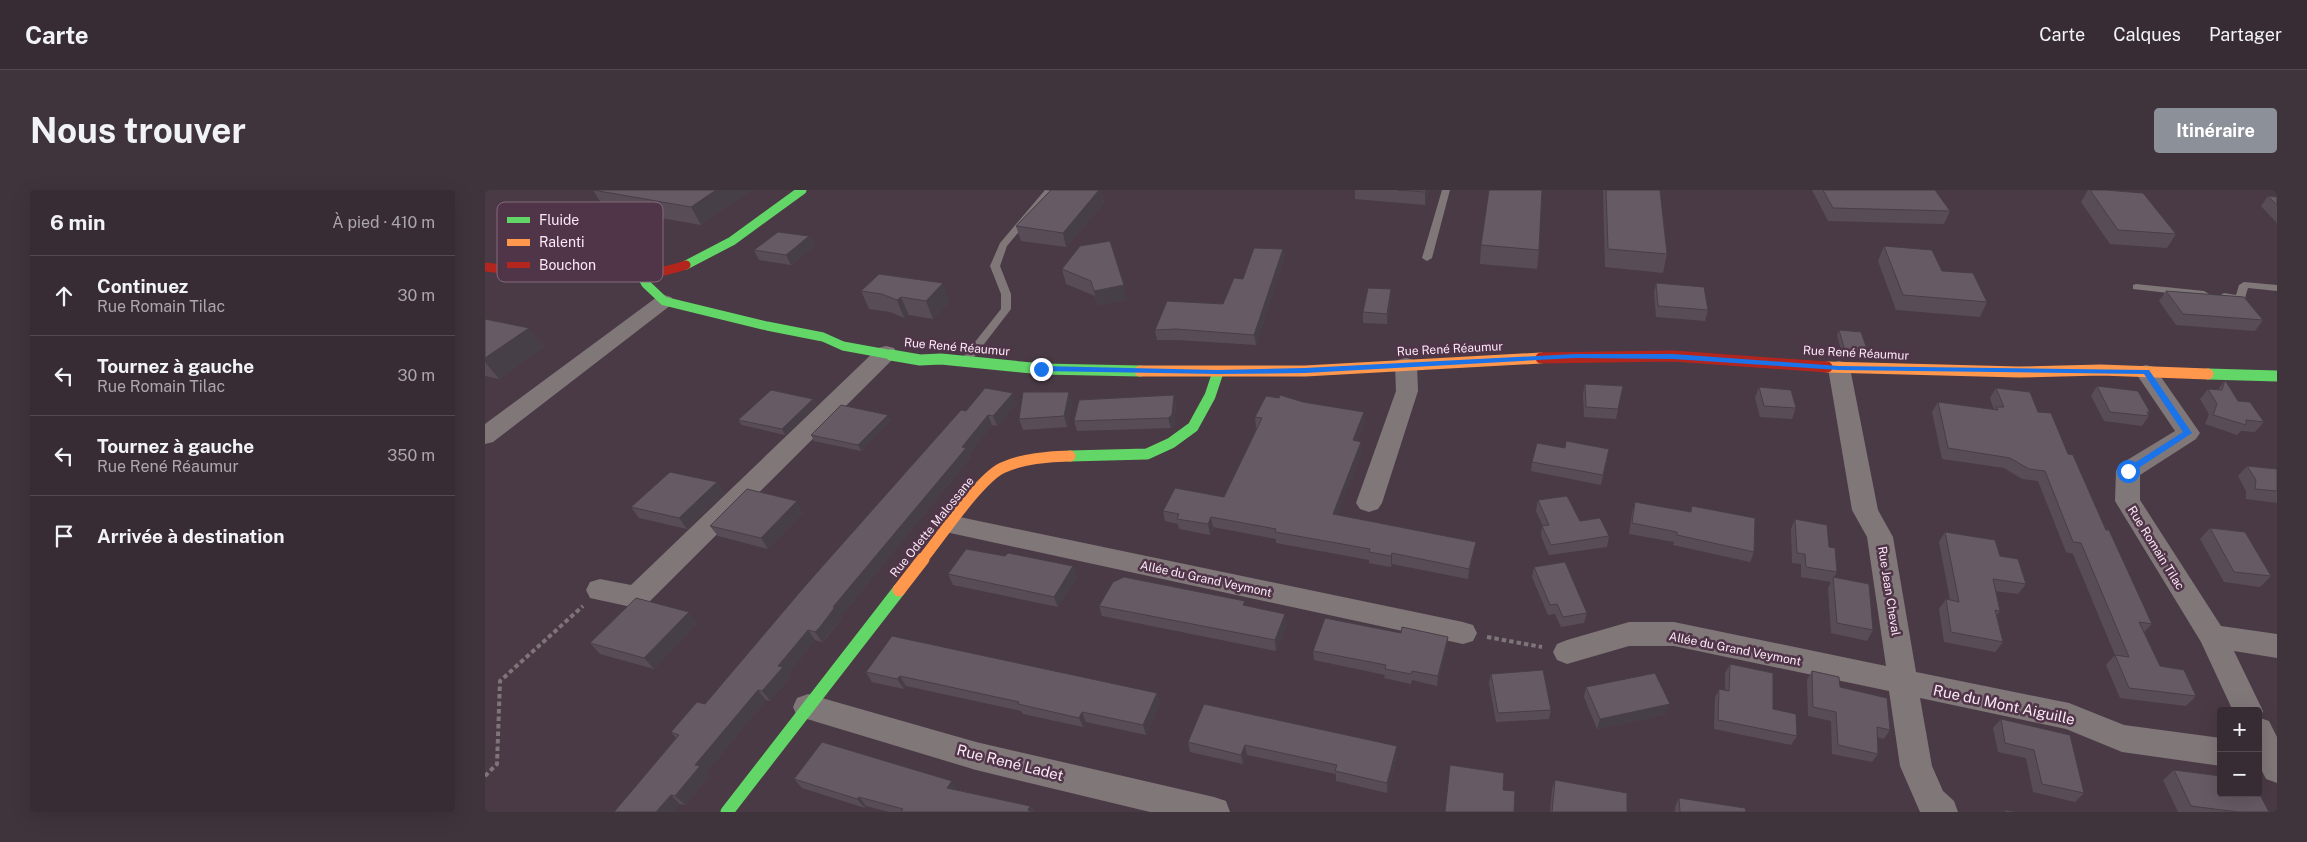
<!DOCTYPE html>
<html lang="fr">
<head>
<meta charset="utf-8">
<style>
  :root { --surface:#382c34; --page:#3f343c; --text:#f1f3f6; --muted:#aba7ac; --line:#52484f; --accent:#8c9099 }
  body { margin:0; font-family:"Public Sans",sans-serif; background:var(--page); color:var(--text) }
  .controls { position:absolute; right:15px; bottom:15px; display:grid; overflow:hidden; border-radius:5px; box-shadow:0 5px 20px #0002 }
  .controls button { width:45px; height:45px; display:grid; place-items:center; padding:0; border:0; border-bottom:1px solid var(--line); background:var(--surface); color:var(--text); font:25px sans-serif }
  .stop { position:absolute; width:15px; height:15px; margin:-11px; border:4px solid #1a73e8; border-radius:50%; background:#fff }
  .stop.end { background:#1a73e8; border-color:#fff; box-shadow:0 1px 5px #0008 }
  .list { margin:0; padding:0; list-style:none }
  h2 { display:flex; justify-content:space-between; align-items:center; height:65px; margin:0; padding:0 20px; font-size:21px }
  h2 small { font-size:16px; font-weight:400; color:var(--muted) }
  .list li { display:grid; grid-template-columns:32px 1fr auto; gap:15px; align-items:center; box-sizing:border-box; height:80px; padding:0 20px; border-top:1px solid var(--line) }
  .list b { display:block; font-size:19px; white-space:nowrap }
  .list p { margin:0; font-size:16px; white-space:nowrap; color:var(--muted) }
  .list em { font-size:16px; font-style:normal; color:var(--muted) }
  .icon { flex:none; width:28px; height:28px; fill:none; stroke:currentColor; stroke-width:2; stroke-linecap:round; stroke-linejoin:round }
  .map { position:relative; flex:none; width:1792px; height:622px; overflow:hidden; border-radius:5px }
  header { display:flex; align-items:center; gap:30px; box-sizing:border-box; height:70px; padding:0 25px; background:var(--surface); border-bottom:1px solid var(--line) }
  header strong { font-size:24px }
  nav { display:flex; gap:28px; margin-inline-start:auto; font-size:18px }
  .intro { display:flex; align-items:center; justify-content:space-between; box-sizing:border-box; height:120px; padding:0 30px }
  h1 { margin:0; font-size:35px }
  .button { padding:12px 22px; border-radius:5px; background:var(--accent); color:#fff; font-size:18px; font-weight:700 }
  main { display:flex; gap:30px; padding:0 30px }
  aside { flex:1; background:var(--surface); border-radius:5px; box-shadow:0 5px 20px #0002 }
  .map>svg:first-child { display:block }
</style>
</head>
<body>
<header>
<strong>Carte</strong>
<nav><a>Carte</a><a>Calques</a><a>Partager</a></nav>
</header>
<div class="intro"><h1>Nous trouver</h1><a class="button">Itinéraire</a></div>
<main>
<aside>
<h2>6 min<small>À pied · 410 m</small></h2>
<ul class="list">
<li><svg class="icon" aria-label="ahead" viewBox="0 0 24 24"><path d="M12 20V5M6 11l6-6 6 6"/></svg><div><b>Continuez</b><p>Rue Romain Tilac</p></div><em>30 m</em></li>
<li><svg class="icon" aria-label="left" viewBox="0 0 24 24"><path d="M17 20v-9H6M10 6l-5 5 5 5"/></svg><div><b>Tournez à gauche</b><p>Rue Romain Tilac</p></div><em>30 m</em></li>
<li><svg class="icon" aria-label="left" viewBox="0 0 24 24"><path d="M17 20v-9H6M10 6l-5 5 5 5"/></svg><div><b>Tournez à gauche</b><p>Rue René Réaumur</p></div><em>350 m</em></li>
<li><svg class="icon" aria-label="arrive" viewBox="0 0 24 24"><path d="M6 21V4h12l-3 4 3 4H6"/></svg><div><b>Arrivée à destination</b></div></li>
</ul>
</aside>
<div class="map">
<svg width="1792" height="622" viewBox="0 0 1792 622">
  <rect width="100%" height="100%" fill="#4a3a45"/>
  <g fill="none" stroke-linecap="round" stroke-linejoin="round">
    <path stroke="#7e7578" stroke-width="4" stroke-dasharray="4.5 3" stroke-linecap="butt" d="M1002 447 1057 457
      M0 586 12 574 15 491 98 416"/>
    <path fill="#807779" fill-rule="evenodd" d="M560 0 568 1 522 56 515 76 526 104V119L483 175H475L474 173 475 171 516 119V104L505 76 515 53Z
      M957 0H965L947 68 942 71 937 68Z
      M1759 92 1792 95V101L1763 98 1760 108C1754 113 1740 111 1734 106L1739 103 1751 105 1754 95Z
      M1651 94 1719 101 1724 104 1719 107 1648 99V95Z"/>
    <path fill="#807779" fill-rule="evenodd" d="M179 105 186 107 189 111 186 115 8 252 0 254V234L172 107Z
      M401 156 409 158 412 163 409 168 161 415 151 418 105 408 101 400 105 392 115 389 146 395 393 158Z
      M921 168 929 170 932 175 933 201 897 313 893 319 884 322 875 319 871 313 911 201 910 175 913 170Z
      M1354 171 1362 173 1365 178 1393 320 1408 347 1431 482 1584 513 1639 535 1736 548V576L1637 562 1581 539 1435 508 1447 576 1458 601 1469 611 1473 622H1435L1415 576 1404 501 1189 456H1144L1082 474 1072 470 1068 462 1072 454 1082 450 1144 432H1189L1401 476 1382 347 1367 320 1343 178 1346 173Z
      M1661 175 1669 177 1715 243 1711 249 1655 285V310L1736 436 1792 444V468L1749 461 1778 521 1775 528 1784 531 1792 547V593L1781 589 1773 573V521H1748L1716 452 1630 311 1631 281 1634 275 1690 241 1650 182 1653 177Z
      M465 325 978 432 988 435 992 443 988 451 978 454 456 341 452 334 456 327Z
      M323 504 491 552 729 607 741 611 745 622H665L491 580 312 526 308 517 312 508Z"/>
    <path stroke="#63d668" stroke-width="9" d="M201 75 247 51 317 0
      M157 87 161 94 179 111 282 136 338 147 358 156 413 166"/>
    <path stroke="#63d668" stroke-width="11" d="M406 165 435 170 456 169 557 179 655 181
      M1723 184 1792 186
      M585 266 662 264 686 253 708 237 725 206 733 182"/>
    <path stroke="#63d668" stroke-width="13" d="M242 622 414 400"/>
    <path stroke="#ff974d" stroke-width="11" d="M1342 177 1534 182 1616 180 1723 184
      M655 181H820L1056 168
      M437 370C455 348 494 289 517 278 536 269 565 266 585 266"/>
    <path stroke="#ff974d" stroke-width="13" d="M414 400 438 369"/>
    <path stroke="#b3261e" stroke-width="9" d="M0 77C70 85 133 97 201 75
      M1185 166H1189"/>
    <path stroke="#b3261e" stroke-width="11" d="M1056 168 1188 166 1342 177"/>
  </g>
  <path fill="#584d57" d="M108 0H266L216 35 119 18Z
    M566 0H616L619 13 581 57 536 51 531 36Z
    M870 0H944L940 15 870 9Z
    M1118 0H1175L1182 64 1178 83 1120 77Z
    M1327 0H1450L1465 21 1459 34 1343 31Z
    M1603 0H1620L1691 44 1682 58 1625 54 1596 12Z
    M1783 6 1792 7V33L1776 16Z
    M324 46 329 56 306 75 274 70 269 60Z
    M625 51 642 110 613 116 610 106 581 94 577 79Z
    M996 55 1054 60 1052 79 995 74Z
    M1399 56 1457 81 1502 112 1495 127 1411 120 1393 71Z
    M798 59 799 69 771 155 693 150H672L670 140 738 114 758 89Z
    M1171 93 1223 120 1220 131 1171 127 1169 103Z
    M906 99V110L902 134 878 133V122Z
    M376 101 465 111 448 129 424 125 419 128 405 122 384 119Z
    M1681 101 1778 130 1770 141 1691 135 1674 111Z
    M0 129 44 138 59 157 14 189 0 186Z
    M1354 140 1383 162 1381 168 1358 167 1352 145Z
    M1740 190 1753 211 1779 232 1770 242 1756 241 1752 245 1720 234 1724 224 1715 209 1723 199 1733 200Z
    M1100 194 1138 196 1131 229 1099 227 1098 204Z
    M1612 196 1665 222 1663 224 1664 226 1657 236 1619 231 1606 206Z
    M1274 197 1311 218 1307 229 1275 227 1270 208Z
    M1511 198 1553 222 1583 264 1667 434 1659 442 1675 476 1711 506 1701 516 1635 508 1621 475 1630 465 1588 364 1581 362 1553 291 1537 289 1519 278 1457 269 1447 222 1453 212 1509 220 1505 208Z
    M689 205 691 215 689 236 686 238 592 241 589 231Z
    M328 209 331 215 300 245 257 235 253 230Z
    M532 213 512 236 507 235 484 264 485 268 356 426 357 428 342 447 337 452 330 450 303 484 305 487 285 511 281 510 221 582 224 586 200 615 195 614 129 622 191 548 186 542 220 514 481 221Z
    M587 213 582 237 538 240 534 229Z
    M403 225 406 230 376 261 329 251 326 245Z
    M770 227 879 232 872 251 877 262 852 325 991 352 989 362 983 389 907 374 906 377 884 373V370L791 353V349L728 337 725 345 694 339 693 334 680 331 678 321 739 307 773 238H771Z
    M1080 258 1124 259 1116 295 1046 281 1047 272Z
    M1762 276 1792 279V313L1761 309V301L1753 286Z
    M232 292 239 303 202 339 154 328 146 317Z
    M1053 310 1124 346 1122 357 1064 365 1056 346 1057 336H1058L1051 321Z
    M1150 312 1205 322 1207 316 1269 362 1265 372 1188 355 1189 352 1144 344 1147 323Z
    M318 322 283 359 233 346 225 336Z
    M1310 329 1344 357 1352 382 1349 387 1388 440 1382 451 1346 443 1343 398 1346 392 1316 387V374L1307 373 1306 339Z
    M1725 338 1786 386 1775 397 1739 392 1715 349Z
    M1460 342 1515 366 1541 394 1533 404 1510 401 1515 421 1512 425 1518 452 1510 462 1459 452 1454 419 1461 409 1465 410 1454 352Z
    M1049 377 1102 423 1099 433 1076 437 1070 424 1063 425 1047 387Z
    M463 384 592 387 573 417 468 395Z
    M614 416 802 434 791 461 617 426Z
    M212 433 169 479 115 464 105 453Z
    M916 443 963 447 962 456 952 496 927 490 926 494 899 488 900 485 829 470 828 461Z
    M1245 474 1288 519 1312 546 1306 555 1229 539 1230 508 1234 499 1240 500V483Z
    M1327 481 1355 497 1405 540 1399 549 1392 547 1393 564 1387 572 1347 564 1346 531 1323 526 1322 490Z
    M381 482 672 503 675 513 661 545 601 532 598 537 538 524 536 521 421 496 419 499 387 492Z
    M1006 484 1066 520 1064 529 1011 532 1004 493Z
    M1101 497 1181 524 1112 539 1099 507Z
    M719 514 912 566 902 603 851 591V584L762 565 758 574 705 562 703 552Z
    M1516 529 1599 603 1590 612 1548 602 1541 568 1513 562 1508 538Z
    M1689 580 1784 622H1693L1678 590Z
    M309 589 473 600 545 616 549 622H404L381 616 380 618 317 598Z
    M1070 590 1142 622H1065L1067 599Z
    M1194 608 1261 622H1190V617Z"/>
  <path fill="#473f47" d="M231 0H266L216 35 206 17Z
    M614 0H616L619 13 581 57 578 43Z
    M941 0H944L940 15V2Z
    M324 46 329 56 306 75 301 65Z
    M798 59 799 69 771 155 769 145Z
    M458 93 465 111 448 129 441 111Z
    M639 95 642 110 613 116 609 101Z
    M906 99V110L902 134V124Z
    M416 107 424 125 419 128 412 110Z
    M44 138 59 157 14 189 0 172V168Z
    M584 202 587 213 582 237 579 226Z
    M528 203 532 213 512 236 508 226Z
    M689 205 691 215 689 236 686 238 683 228Z
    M328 209 331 215 300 245 297 239Z
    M879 222V232L868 261V250Z
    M403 225 406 230 376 261 373 255Z
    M503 225 507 235 484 264 485 268 356 426 357 428 337 452 330 442 348 417Z
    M876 252 877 262 849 334 848 324Z
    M232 292 239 303 202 339 194 328Z
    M312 311 318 322 283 359 276 348Z
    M726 327 728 337 725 345 723 334Z
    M991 352 989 362 983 389 984 379Z
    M907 363V374L906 377V366Z
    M588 376 592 387 573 417 569 407Z
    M204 422 212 433 169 479 159 468Z
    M800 424 802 434 791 461 790 450Z
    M323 440 330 450 303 484 305 487 285 511 277 501 293 476Z
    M963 447 962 456 952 496 953 486Z
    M415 486 421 496 419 499 412 489Z
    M273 500 281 510 221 582 224 586 200 615 190 606 210 575Z
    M672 503 675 513 661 545 658 535Z
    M1185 514 1181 524 1112 539 1115 529Z
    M597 522 601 532 598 537 594 528Z
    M760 555 762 565 758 574 756 565Z
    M912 556V566L902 603V593Z
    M467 591 473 600 462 598Z
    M186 605 195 614 189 622H171Z
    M374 607 381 616 380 618 372 609Z
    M545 616 548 622 543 620Z"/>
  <path fill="#665a65" stroke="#473f47" d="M108 0H231L206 17Z
    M566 0H614L578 43 531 36Z
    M912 0H941L940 2Z
    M1004 0H1057L1054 60 996 55Z
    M1121 0H1175L1182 64 1123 59Z
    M1338 0H1450L1465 21 1348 18Z
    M1605 0H1620L1658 3 1691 44 1633 40Z
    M1783 6 1792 7V15Z
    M293 42 324 46 301 65 269 60Z
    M625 51 639 95 609 101 606 91 577 79 595 56Z
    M1399 56 1447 60 1457 81 1488 83 1502 112 1418 105Z
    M769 58 798 59 769 145 691 139 670 140 682 111 738 114 749 88 758 89Z
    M394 84 458 93 441 111 416 107 412 110 397 104 376 101Z
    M1171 93 1219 97 1223 120 1173 116Z
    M883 98 906 99 902 124 878 122Z
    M1681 101 1759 107 1778 130 1698 124Z
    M0 129 44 138 0 168Z
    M1354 140 1376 142 1383 162 1360 161Z
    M1740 190 1753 211 1765 212 1779 232 1761 230V235L1728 225 1732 214 1723 199 1737 200Z
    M1100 194 1138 196 1133 219 1101 217Z
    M1612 196 1653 201 1665 222H1662L1664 226 1625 222Z
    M1274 197 1306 200 1311 218 1279 216Z
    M500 198 528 203 508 226 503 225 477 257 481 258 348 417H350L335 437 330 442 323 440 293 476 298 477 277 501 273 500 210 575 215 576 190 606 186 605 171 622H129L194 545 186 542 212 512 220 514 320 396 476 220 481 221Z
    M1511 198 1545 202 1553 222 1566 223 1583 264 1588 265 1621 340H1624L1667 434 1654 432 1675 476 1699 480 1711 506 1644 498 1630 465 1644 467 1596 353 1588 352 1560 281 1544 279 1525 268 1463 258 1453 212 1513 220 1511 217H1519Z
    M286 200 328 209 297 239 253 230Z
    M538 202H584L579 226 534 229Z
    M689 205 687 225 683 228 589 231 594 210Z
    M795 205 818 212 879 222 868 250 876 252 848 324 991 352 984 379 907 363 906 366 884 362 885 359 790 342 791 339 726 327 723 334 692 329 694 324 678 321 690 298 739 307 777 228 770 227 781 206 794 208Z
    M356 215 403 225 373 255 326 245Z
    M1081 251 1124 259 1118 285 1047 272 1052 253 1080 258Z
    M1762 276 1792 279V301L1770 299 1771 290Z
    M185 282 232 292 194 328 146 317Z
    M262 299 312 311 276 348 225 336Z
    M1082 306 1095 331 1115 328 1124 346 1066 355 1057 336 1064 335 1053 310Z
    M1150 312 1206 322 1207 316 1270 328 1269 362 1192 345V342L1147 333Z
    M1310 329 1342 335 1344 357 1350 358 1352 382 1321 377 1320 364 1312 363Z
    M1725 338 1760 342 1786 386 1749 382Z
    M1460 342 1510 350 1515 366 1533 369 1541 394 1508 389 1515 421 1510 420 1518 452 1466 442 1461 409 1474 412Z
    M481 359 520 366 523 363 588 376 569 407 463 384Z
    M1080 372 1102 423 1078 427 1072 414 1065 415 1049 377Z
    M639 387 760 411 758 415 800 424 790 450 614 416 628 392Z
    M1348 387 1384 394 1388 440 1352 433Z
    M151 408 204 422 159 468 105 453Z
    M840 428 916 443 917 437 963 447 953 486 927 481 926 484 900 479 901 475 828 461Z
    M407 446 672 503 658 535 597 522 594 528 533 514 534 512 415 486 412 489 381 482Z
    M1245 474 1288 483V519L1311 524 1312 546 1233 530 1234 499 1244 501Z
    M1058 480 1066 520 1013 523 1006 484Z
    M1327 481 1354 487 1355 497 1402 508 1405 540 1392 537 1393 564 1353 555 1351 522 1328 517Z
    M1170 483 1185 514 1115 529 1101 497Z
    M719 514 912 556 902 593 850 581 852 575 760 555 756 565 703 552Z
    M1516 529 1585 545 1599 603 1557 594 1549 560 1520 553Z
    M337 552 467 591 462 598 545 616 543 620 549 622H416L418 619 374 607 372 609 309 589Z
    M965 575 1019 583 1018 600 1030 601 1029 622H960Z
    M1689 580 1736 586V603H1773V601L1784 622H1753L1706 616Z
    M1070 590 1142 603V622H1067Z
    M1194 608 1260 618 1261 622H1195Z
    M1520 620 1534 622H1520Z"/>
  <path fill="#1a73e8" d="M1090 164H1188L1354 176 1661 180H1664L1707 243 1646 283H1640V279L1698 242 1659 184 1354 180 1188 169 1090 168 820 183 733 184 556 181 553 179 556 176 733 180 820 178Z"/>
  <g text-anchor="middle" stroke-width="5" stroke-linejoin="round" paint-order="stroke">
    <g font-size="12" fill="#fbe9f6" stroke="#503448">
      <text transform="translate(472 157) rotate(5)" y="4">Rue René Réaumur</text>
      <text transform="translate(965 159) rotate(-3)" y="4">Rue René Réaumur</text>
      <text transform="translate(1371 163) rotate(3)" y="4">Rue René Réaumur</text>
      <text transform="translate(447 337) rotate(-51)" y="4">Rue Odette Malossane</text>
      <text transform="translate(1671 358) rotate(58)" y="4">Rue Romain Tilac</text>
      <text transform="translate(721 389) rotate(12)" y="4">Allée du Grand Veymont</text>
      <text transform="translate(1404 401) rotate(81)" y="4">Rue Jean Cheval</text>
      <text transform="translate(1250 459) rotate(11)" y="4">Allée du Grand Veymont</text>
    </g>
    <g font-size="15" fill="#fbe9f6" stroke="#503448">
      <text transform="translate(1519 515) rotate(12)" y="5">Rue du Mont Aiguille</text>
      <text transform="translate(525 573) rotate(14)" y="5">Rue René Ladet</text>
    </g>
  </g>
  <rect x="12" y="12" width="166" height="80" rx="8" fill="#503448" stroke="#836a7c" stroke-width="1"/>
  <rect x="22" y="27" width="23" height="6" fill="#63d668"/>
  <rect x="22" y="49" width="23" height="7" fill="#ff974d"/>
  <rect x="22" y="72" width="23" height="6" fill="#b3261e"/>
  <g font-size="14" fill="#fbe9f6">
    <text x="54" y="35">Fluide</text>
    <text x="54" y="57">Ralenti</text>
    <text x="54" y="80">Bouchon</text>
  </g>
</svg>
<div class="controls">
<button>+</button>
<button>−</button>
</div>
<div class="stop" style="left:1643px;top:281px"></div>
<div class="stop end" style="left:556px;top:179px"></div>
</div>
</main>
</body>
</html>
